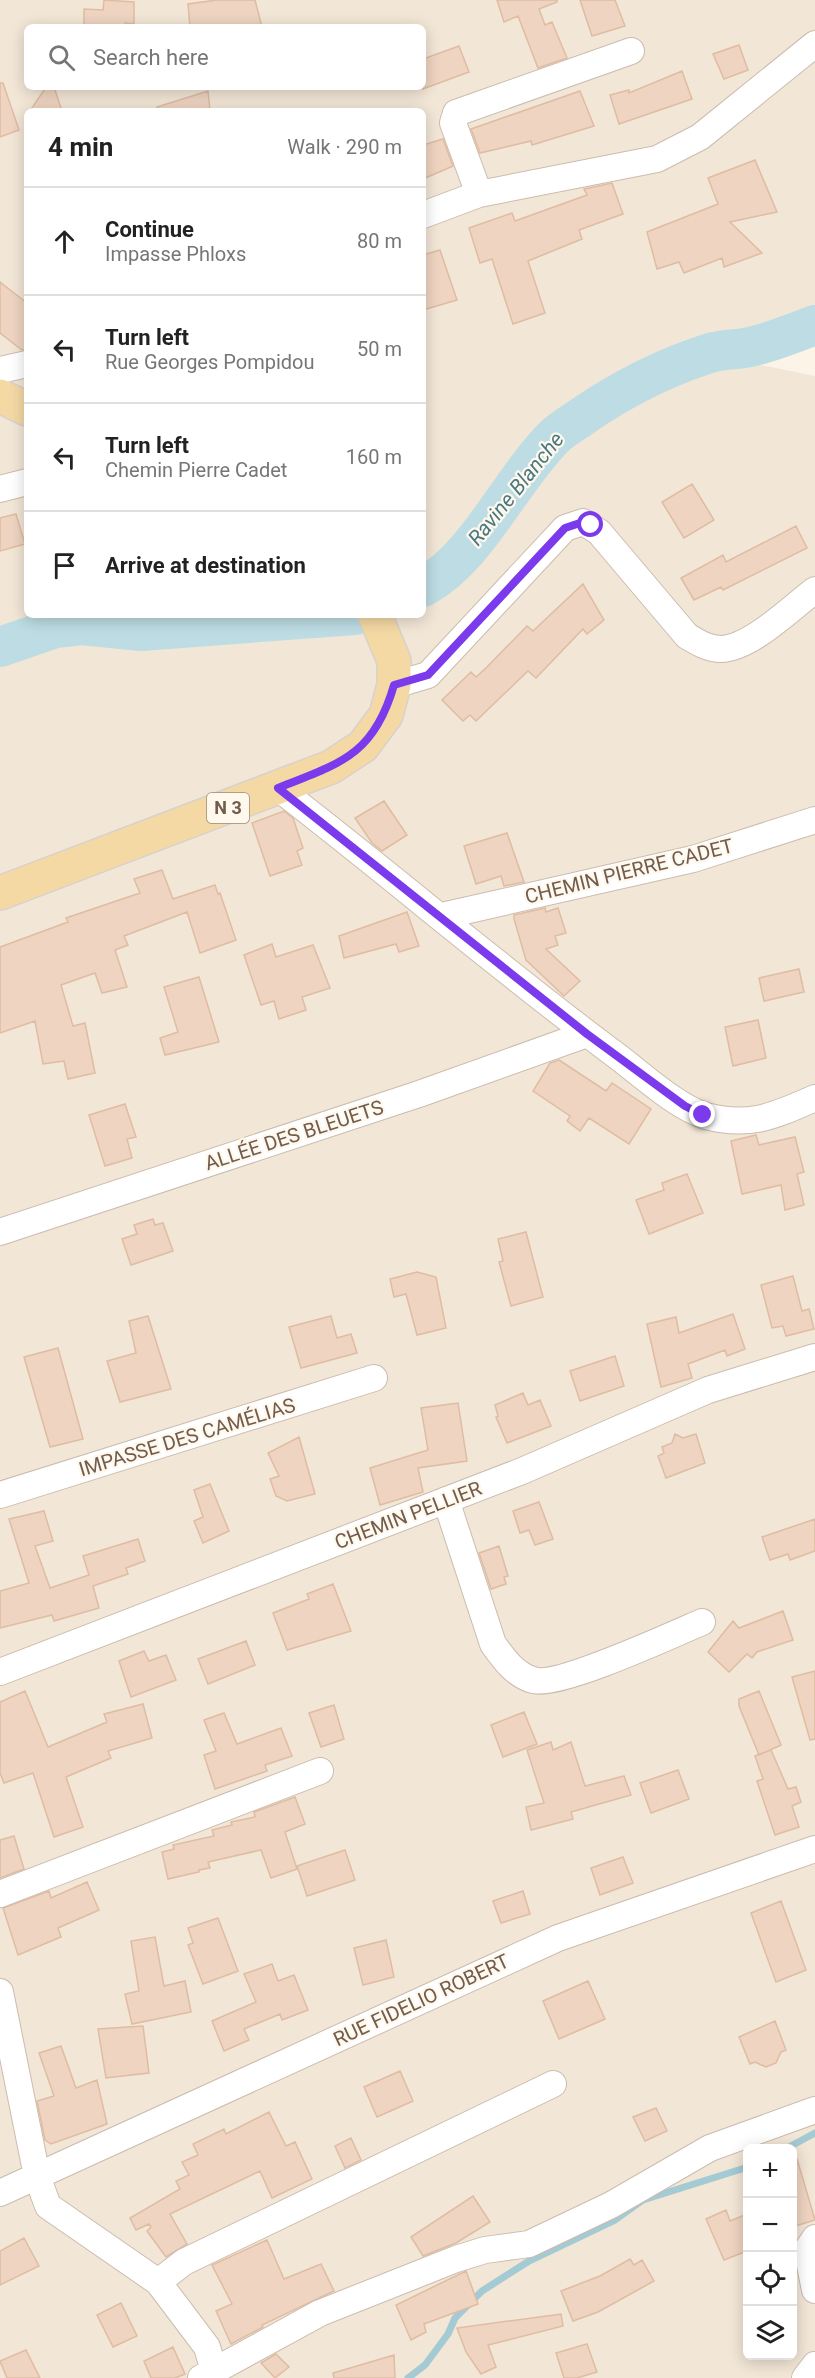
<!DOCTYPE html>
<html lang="en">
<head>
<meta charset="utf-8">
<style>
  :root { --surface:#fff; --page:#f2f2f2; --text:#222; --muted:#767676; --line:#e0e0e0 }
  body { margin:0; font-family:Roboto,sans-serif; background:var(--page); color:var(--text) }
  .controls { position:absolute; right:18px; bottom:18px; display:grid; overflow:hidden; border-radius:9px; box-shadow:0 3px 15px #0003 }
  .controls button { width:54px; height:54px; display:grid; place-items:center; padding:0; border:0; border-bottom:2px solid var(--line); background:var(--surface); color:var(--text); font:30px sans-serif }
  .stop { position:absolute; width:18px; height:18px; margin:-14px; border:4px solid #7c3aed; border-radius:50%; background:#fff }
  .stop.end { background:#7c3aed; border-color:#fff; box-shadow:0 2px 6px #0008 }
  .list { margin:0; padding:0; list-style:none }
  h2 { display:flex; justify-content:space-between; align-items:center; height:78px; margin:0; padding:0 24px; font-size:26px }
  h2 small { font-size:20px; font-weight:400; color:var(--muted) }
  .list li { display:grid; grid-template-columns:39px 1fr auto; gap:18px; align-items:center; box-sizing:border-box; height:108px; padding:0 24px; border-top:2px solid var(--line) }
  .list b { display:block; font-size:22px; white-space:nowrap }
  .list p { margin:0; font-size:20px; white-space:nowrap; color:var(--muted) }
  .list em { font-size:20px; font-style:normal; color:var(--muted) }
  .icon { flex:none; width:33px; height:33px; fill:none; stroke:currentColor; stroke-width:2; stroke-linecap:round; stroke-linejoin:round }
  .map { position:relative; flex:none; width:815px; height:2378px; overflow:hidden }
  .search { position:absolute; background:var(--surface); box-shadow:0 3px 15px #0003; left:24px; top:24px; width:402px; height:66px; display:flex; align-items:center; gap:15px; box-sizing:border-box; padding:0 21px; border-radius:9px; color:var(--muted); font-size:22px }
  .panel { position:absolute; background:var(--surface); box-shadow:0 3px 15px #0003; left:24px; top:108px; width:402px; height:510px; border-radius:9px }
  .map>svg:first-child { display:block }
</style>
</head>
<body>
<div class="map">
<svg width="815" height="2378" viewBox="0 0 815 2378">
  <rect width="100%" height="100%" fill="#fbf4e7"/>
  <path fill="#f2e6d6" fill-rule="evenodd" d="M0 0H815V325L756 364 815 376V2378H0ZM27 27H423V87H27ZM27 111H423V615H27ZM748 2148H792V2356H748Z"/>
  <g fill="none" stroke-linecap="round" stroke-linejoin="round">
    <path stroke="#a4cad4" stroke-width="7" d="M787 2148 815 2133
      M408 2378 425 2365 448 2334 455 2318 482 2291 529 2261 615 2220 643 2200 748 2167"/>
    <path stroke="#bddce3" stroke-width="40" d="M423 587C478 557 509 482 554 437 561 430 571 424 580 418 620 390 663 368 710 353 723 349 737 350 750 347 772 342 794 333 815 325
      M0 647 55 628 82 625 141 631 355 615"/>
  </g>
  <path fill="#eed4c1" stroke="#dfbca2" stroke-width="1.5" d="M104 0 134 2V24L125 23V27H84V9L103 10Z
    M217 0H255L262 27H190L188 4Z
    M497 0H557V2L539 9 545 25 552 22 567 58 538 68 518 16 504 22Z
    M580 0H615L625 26 592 36Z
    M739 45 748 70 724 79 713 54Z
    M459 46 469 72 423 89V59Z
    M682 71 692 99 619 124 610 95 629 90V93Z
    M0 83H3L19 130 0 137Z
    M46 87H54L62 111H30Z
    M208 91 210 111H158L157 107Z
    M580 91 594 126 532 145 531 141 480 153 471 129Z
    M443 139 453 166 423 179V145Z
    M755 160 777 212 730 222 762 253 724 267 722 258 684 273 679 262 657 269 647 232 718 204 708 178Z
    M612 183 623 214 579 230 582 239 528 261 545 313 513 324 492 259 480 263 469 228 512 213 515 221 587 195 584 189Z
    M440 250 457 300 423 310V255Z
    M0 282 27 303V349L22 350 0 333Z
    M692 484 714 520 684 538 662 502Z
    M16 514 25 544 0 551V518Z
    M796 526 807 548 723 590 721 587 694 600 681 578 723 555 726 562Z
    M583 584 604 620 587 634 583 629 536 678 528 671 476 721 470 715 463 721 442 700 471 672 476 677 486 668 527 626 533 631Z
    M384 801 407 835 382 851 372 843 355 818Z
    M284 811 293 818 303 848 297 851 302 865 270 876 252 823Z
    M507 833 524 882 504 886 501 876 476 884 464 846Z
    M162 870 173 899 215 885 218 894 220 893 236 940 200 953 187 912 124 936 128 945 115 950 127 987 102 993 95 973 61 985 73 1026 85 1023 95 1073 68 1079 64 1061 43 1064 35 1021 0 1033V947L68 922 66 918 140 893 134 879Z
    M545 908 546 912 558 908 566 933 555 936 558 945 546 949 580 981 564 996 526 960 514 919V915Z
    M407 912 419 946 399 952 396 944 344 958 339 936Z
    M272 944 276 957 313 945 330 988 302 997 306 1010 279 1019 274 1001 261 1005 244 955Z
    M799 969 804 992 764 1001 759 978Z
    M199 977 219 1042 165 1055 160 1038 178 1032 164 987Z
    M758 1020 766 1058 733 1066 725 1027Z
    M559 1060 606 1091 612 1083 651 1109 629 1144 589 1118 580 1131 567 1121 570 1116 533 1091 550 1063Z
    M125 1104 136 1137 127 1139 132 1158 105 1166 89 1115Z
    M756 1135 759 1145 795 1137 804 1172 797 1174 804 1205 785 1210 781 1185 742 1194 731 1141Z
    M687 1174 703 1213 649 1234 636 1200 664 1190 662 1183Z
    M153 1219 155 1225 163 1223 173 1251 131 1265 122 1239 137 1234 134 1225Z
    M526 1232 543 1297 511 1306 499 1262 503 1261 498 1239Z
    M417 1272 436 1277 446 1328 417 1335 406 1294 394 1297 390 1279Z
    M793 1276 802 1311 809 1309 814 1329 786 1336 783 1326 772 1328 761 1285Z
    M733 1314 745 1349 727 1356 725 1350 688 1364 692 1378 661 1387 647 1324 676 1317 679 1333Z
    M148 1316 171 1389 120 1402 107 1361 136 1353 129 1321Z
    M331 1316 337 1338 351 1334 357 1353 301 1368 289 1327Z
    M58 1348 83 1439 50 1447 24 1357Z
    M615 1356 624 1386 580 1401 570 1371Z
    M523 1393 528 1405 540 1400 551 1426 507 1443 496 1417 498 1416 495 1405Z
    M458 1403 467 1461 418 1468 423 1492 380 1505 370 1468 428 1450 421 1408Z
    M675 1434 683 1438 696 1434 705 1463 666 1478 658 1456 664 1453 662 1447 672 1443Z
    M299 1437 315 1494 287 1501 276 1496 270 1479 279 1476 268 1453Z
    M210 1484 229 1531 203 1543 194 1521 203 1517 194 1490Z
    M539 1502 553 1539 535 1545 529 1530 520 1533 513 1511Z
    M44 1511 53 1541 35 1546 50 1588 89 1575 83 1556 138 1539 145 1561 126 1568 128 1574 93 1586 99 1608 54 1621 52 1615 0 1628V1591L29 1583 9 1519Z
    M815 1519V1551L790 1560 788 1554 770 1560 762 1537Z
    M499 1546 508 1576 504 1577 506 1584 491 1589 479 1553Z
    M333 1584 351 1631 287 1650 273 1613 309 1599 307 1594Z
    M783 1611 793 1640 757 1652 752 1658 747 1654 729 1672 708 1652 733 1621 739 1628Z
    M246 1641 255 1665 208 1684 198 1659Z
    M144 1651 149 1661 166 1655 176 1680 131 1697 119 1661Z
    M815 1671V1739L810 1740 792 1677Z
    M25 1691 48 1747 107 1722 104 1714 143 1704 152 1738 108 1751 111 1758 66 1777 83 1827 54 1837 33 1773 4 1783 0 1773V1702Z
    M759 1691 781 1745 759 1755 739 1706V1699Z
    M334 1705 344 1739 321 1747 309 1713Z
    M524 1712 537 1744 503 1757 491 1725Z
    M224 1713 237 1744 281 1728 292 1756 265 1765 267 1771 215 1789 204 1755 216 1751 204 1720Z
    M551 1742 553 1750 571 1742 585 1786 624 1776 631 1795 571 1812 573 1819 531 1830 526 1807 544 1803 527 1750Z
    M771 1750 788 1789 796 1787 801 1802 792 1806 799 1827 775 1835 757 1781 763 1779 755 1756Z
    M678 1770 689 1799 651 1813 640 1783Z
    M295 1797 305 1824 285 1832 297 1869 271 1878 261 1850 208 1862 210 1868 199 1870V1872L168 1879 162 1852 174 1849 173 1845 214 1836 212 1830 232 1825 231 1822 255 1817 254 1812Z
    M14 1836 24 1869 0 1878V1840Z
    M345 1850 355 1880 307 1896 297 1866Z
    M623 1857 633 1883 600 1895 591 1868Z
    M87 1882 99 1910 58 1928 61 1937 18 1955 3 1908 49 1891 51 1898Z
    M523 1891 530 1914 501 1923 493 1901Z
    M781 1901 806 1970 776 1982 751 1913Z
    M218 1918 238 1971 203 1984 188 1945 193 1943 188 1928Z
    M155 1937 164 1986 185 1981 191 2012 132 2024 125 1994 139 1991 131 1941Z
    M386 1940 394 1977 363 1985 354 1948Z
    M272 1964 278 1981 294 1975 308 2010 282 2020 280 2014 244 2029 249 2040 224 2051 212 2021 256 2002 244 1974Z
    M588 1981 605 2019 559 2039 543 2001Z
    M775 2021 786 2050 781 2052 776 2063 766 2067 755 2062 750 2064 739 2037Z
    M143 2026 149 2073 106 2078 98 2029Z
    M61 2046 76 2088 97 2080 107 2124 51 2144 45 2140 37 2101 54 2096 39 2053Z
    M400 2071 413 2101 377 2117 364 2087Z
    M656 2108 667 2131 645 2141 633 2117Z
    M269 2112 286 2146 295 2142 312 2179 272 2198 260 2171 170 2214 187 2244 166 2257 147 2231 151 2227 149 2224 136 2230 130 2218 180 2189 176 2181 189 2175 182 2162 198 2155 193 2144 224 2129 226 2134Z
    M351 2138 361 2160 345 2168 335 2146Z
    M797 2159 815 2220 792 2227V2160Z
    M473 2196 490 2222 456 2243 423 2256 411 2237Z
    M726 2210 730 2221 747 2214V2251L724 2260 706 2219Z
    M24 2238 39 2266 0 2285V2251Z
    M267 2240 284 2279 321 2264 334 2291 262 2325 263 2327 231 2344 216 2311 232 2304 212 2265Z
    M630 2259 634 2265 642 2260 654 2281 598 2312 573 2321 561 2291 600 2276Z
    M466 2271 478 2304 424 2324 426 2332 411 2340 396 2305Z
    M121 2303 137 2336 113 2347 97 2315Z
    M561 2314 563 2326 488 2345 496 2367 481 2374 466 2352 457 2328Z
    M587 2344 597 2372 577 2378H564L556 2353Z
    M173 2347 185 2374 175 2378H151L144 2361Z
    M26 2350 40 2378H7L0 2361Z
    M276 2354 289 2367 275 2378 261 2363Z
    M394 2355 395 2378H334L333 2373Z"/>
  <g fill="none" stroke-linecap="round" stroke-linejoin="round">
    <g stroke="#ccbcae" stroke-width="28">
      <path id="street" d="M479 194 453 123 456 113 631 51
        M423 215 479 194 657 159 700 137 815 44
        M0 370 27 364
        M0 489 27 482
        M394 685 428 675 565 528 583 522 599 532 687 636C697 642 708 649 721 649 751 648 791 608 815 590
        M278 788C391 875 499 968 613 1053 639 1072 676 1107 706 1116 750 1128 776 1115 815 1098
        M442 916 693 859 815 820
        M0 1232 419 1094 587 1034
        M0 1495 374 1378
        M446 1500 493 1644C503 1658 515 1675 533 1680 557 1688 674 1634 702 1622
        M0 1672 522 1471 708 1390 815 1357
        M0 1894 320 1771
        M0 1992 37 2176 48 2206 158 2282 207 2347 216 2378
        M0 2193 558 1938 815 1849
        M815 2238 807 2250 815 2290
        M158 2282 184 2262 553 2084
        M201 2378 320 2313 456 2259 485 2250 529 2244 611 2205 710 2148 815 2110
        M805 2378 815 2365"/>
    </g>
    <g stroke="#d8d1cd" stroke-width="36">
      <path id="primary" d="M0 396 27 409
        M0 893 331 767 363 746 386 715 394 685V661L375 615"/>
    </g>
    <use href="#street" stroke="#fff" stroke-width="26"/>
    <use href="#primary" stroke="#f4d9a5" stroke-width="33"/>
  </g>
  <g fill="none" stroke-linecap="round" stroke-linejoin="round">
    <path stroke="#7c3aed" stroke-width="8" d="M591 525 583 522 565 528 428 675 394 685C374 755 341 763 278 788L587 1034 685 1106 703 1115"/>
  </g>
  <g text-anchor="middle" stroke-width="4.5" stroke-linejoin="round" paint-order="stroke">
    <rect fill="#fef8ed" stroke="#9c8b7d" stroke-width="1.5" x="207" y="793" width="42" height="30" rx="4.5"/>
    <g font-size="18" font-weight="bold" fill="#725c4d">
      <text x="228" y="814">N 3</text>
    </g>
    <g font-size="20" fill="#725c4d" stroke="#fef8ed">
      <text transform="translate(629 871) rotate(-14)" y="7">CHEMIN PIERRE CADET</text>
      <text transform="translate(294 1135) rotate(-18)" y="7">ALLÉE DES BLEUETS</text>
      <text transform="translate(187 1437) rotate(-17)" y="7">IMPASSE DES CAMÉLIAS</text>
      <text transform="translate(408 1515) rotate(-21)" y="7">CHEMIN PELLIER</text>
      <text transform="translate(421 2000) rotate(-25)" y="7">RUE FIDELIO ROBERT</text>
    </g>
    <g font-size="21" font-style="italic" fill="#497884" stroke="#fef8ed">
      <text transform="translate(516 489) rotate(-51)" y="7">Ravine Blanche</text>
    </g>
  </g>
</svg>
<div class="controls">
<button>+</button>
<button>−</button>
<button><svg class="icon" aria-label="locate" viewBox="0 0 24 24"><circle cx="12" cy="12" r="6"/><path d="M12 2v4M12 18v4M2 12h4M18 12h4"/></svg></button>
<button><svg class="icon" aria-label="layers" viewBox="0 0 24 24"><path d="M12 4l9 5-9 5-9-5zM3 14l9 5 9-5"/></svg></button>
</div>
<div class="stop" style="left:591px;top:525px"></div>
<div class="stop end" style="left:703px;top:1115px"></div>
<div class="search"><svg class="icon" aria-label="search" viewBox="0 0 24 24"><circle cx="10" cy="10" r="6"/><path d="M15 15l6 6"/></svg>Search here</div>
<section class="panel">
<h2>4 min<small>Walk · 290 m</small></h2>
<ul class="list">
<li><svg class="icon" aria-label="ahead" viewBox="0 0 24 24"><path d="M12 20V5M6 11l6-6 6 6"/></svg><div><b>Continue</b><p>Impasse Phloxs</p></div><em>80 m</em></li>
<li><svg class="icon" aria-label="left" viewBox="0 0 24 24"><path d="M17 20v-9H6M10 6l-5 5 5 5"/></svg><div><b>Turn left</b><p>Rue Georges Pompidou</p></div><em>50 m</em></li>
<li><svg class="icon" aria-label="left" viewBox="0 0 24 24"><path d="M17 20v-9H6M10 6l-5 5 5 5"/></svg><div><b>Turn left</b><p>Chemin Pierre Cadet</p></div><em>160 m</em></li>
<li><svg class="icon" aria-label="arrive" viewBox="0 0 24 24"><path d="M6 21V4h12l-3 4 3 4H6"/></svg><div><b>Arrive at destination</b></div></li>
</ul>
</section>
</div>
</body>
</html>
